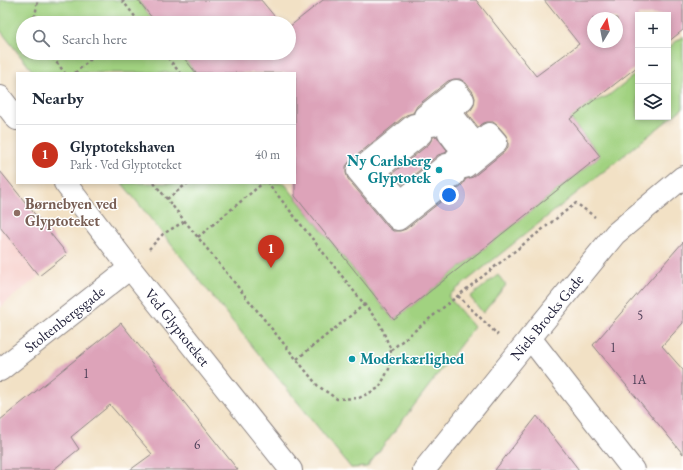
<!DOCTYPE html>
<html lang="en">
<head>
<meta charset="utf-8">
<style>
  :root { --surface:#fff; --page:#f2f2f3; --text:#1f2937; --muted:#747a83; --line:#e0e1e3; --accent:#c8321e }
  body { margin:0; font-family:"EB Garamond",serif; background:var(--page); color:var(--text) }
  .controls { position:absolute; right:12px; top:12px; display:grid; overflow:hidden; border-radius:0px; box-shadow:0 2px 6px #0003 }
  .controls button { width:36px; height:36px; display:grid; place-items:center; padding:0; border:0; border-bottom:1px solid var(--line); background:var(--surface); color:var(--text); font:20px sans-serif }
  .compass { position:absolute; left:587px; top:12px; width:36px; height:36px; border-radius:50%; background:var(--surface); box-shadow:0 2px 6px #0003; rotate:10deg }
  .you { position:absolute; left:449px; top:195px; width:14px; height:14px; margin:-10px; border:3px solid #fff; border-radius:50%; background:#1a73e8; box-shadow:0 0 0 6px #1a73e833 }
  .badge { display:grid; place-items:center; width:26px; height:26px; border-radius:50%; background:var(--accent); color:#fff; font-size:13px; font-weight:700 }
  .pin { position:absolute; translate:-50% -33px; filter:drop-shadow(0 1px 2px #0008) }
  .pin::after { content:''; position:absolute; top:21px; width:14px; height:12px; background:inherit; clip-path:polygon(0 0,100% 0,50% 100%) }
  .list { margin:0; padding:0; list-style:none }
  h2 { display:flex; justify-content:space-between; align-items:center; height:52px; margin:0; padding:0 16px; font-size:17px }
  h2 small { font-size:13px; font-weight:400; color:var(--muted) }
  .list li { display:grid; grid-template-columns:26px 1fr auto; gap:12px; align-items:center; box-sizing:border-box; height:60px; padding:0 16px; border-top:1px solid var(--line) }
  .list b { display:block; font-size:15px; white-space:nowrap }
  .list p { margin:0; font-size:13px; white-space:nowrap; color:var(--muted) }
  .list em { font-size:13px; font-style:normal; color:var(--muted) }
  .icon { flex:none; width:22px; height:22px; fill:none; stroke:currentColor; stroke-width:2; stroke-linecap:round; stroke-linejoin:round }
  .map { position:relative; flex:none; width:683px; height:470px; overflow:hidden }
  .search { position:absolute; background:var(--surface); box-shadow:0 2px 6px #0003; left:16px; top:16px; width:280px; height:44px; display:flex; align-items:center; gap:10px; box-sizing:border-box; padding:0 14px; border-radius:22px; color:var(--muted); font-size:15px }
  .panel { position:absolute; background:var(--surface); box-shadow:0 2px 6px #0003; left:16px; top:72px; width:280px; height:112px; border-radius:0px }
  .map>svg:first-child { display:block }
</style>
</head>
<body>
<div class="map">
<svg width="683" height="470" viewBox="0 0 683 470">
  <rect width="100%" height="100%" fill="#fff"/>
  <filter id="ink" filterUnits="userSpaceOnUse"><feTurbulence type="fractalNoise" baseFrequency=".025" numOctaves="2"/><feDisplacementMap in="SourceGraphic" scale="8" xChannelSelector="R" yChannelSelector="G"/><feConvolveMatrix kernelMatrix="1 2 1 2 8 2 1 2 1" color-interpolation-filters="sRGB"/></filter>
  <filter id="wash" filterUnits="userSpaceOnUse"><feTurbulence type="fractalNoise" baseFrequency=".012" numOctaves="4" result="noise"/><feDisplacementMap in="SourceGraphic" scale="16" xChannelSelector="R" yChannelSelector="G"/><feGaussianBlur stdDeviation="0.9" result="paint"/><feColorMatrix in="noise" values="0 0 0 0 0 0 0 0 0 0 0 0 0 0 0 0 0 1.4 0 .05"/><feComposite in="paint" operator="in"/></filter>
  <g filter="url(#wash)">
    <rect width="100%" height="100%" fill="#f2e1c5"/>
    <path fill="#f7d0cb" d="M0 171 67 254 0 307Z"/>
    <path fill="#a1d280" stroke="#627a5e" d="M0 0H138L156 23H23V53H180L196 73H34L0 30Z
      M683 36V108L448 296 474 327 367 467 351 468 253 347 122 183H284L394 320 600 156 566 113 608 96 638 72V117H668V48Z
      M498 275 506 285 483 313 470 297Z"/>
    <g id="blocks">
      <path fill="#dda3b9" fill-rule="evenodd" d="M138 0H261L280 23H156Z
        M323 0H476L536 76 579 44 544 0H683V30L668 42V15H638V66L570 119 600 156 394 320 295 196V73H196L180 53H289V27ZM593 18H617V42H593ZM454 79H460L466 83 473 92 475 98 474 105 471 110 467 113 478 127 481 124 487 122H493L498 126 505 134 508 139V147L504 152 473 177 466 179 462 185 406 229 400 231H393L388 227 348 179 346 173V166L350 161 406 115 413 113 417 106 448 81Z
        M437 136 439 140 447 150 445 153 438 155 403 184 393 173 429 144 433 137Z
        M0 171 67 254 39 276 0 227Z
        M683 242V323L662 346 683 370V454L593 345Z
        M121 323 238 470H130L152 454 110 405 71 437 79 449 53 470H0V420Z
        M537 416 579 470H495Z"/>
    </g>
  </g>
  <g filter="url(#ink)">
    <use href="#blocks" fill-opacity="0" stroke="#8a8280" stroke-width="1"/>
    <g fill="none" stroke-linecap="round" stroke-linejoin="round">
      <g stroke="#8a8280" stroke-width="24">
        <g id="street">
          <path d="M456 91 463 100 449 111 476 145 489 134 496 142 465 167 457 157 468 147 459 137 455 141 449 133 454 129 444 115 432 125 425 116Z"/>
          <path d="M0 97 17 119"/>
          <path d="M414 125 421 134 375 171 401 202 446 165 454 175 398 219 358 171Z"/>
          <path id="s1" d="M65 183 130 268 291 470"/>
          <path d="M530 338 633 470"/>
          <path id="s2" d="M0 370 130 268"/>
          <path id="s3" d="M424 470 517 354 615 234 683 177"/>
        </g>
      </g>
      <path stroke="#8a8280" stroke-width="2.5" stroke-dasharray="3 3" stroke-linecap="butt" d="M122 0 140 23
        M35 23 34 21 38 0
        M134 23 138 20
        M49 53 65 73
        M164 53 180 73
        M75 73 98 53
        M154 183 318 386 337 399 359 398 379 388 389 369 391 350 380 324 268 183
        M167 199 188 183
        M198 237 263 183
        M149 249 163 234 185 221
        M458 296 498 335
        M391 350 450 302 576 203 595 217
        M297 359 365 304"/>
      <use href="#street" stroke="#fff" stroke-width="22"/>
    </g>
  </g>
  <g fill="#0f9aa8" stroke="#fff" stroke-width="1.5">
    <circle cx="439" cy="170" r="4"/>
    <circle cx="352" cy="359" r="4"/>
  </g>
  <circle fill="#8d6e63" stroke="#fff" stroke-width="1.5" cx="17" cy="213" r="4"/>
  <g text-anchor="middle" stroke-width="3" stroke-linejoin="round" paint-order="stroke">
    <g font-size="13" fill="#51425a">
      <text x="640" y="320">5</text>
      <text x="613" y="352">1</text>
      <text x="86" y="378">1</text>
      <text x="639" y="384">1A</text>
      <text x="197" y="449">6</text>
    </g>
    <g font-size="15" font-weight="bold" fill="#0d838f" stroke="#fff" text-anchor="end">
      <text x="431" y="166">Ny Carlsberg<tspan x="431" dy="17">Glyptotek</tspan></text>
      <text x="360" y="364" text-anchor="start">Moderkærlighed</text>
    </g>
    <g font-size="15" font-weight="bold" fill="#785e54" stroke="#fff" text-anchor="start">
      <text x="25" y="209">Børnebyen ved<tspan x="25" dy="17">Glyptoteket</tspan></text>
    </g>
    <g font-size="15" fill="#22223b" stroke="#fff">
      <text dy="5" stroke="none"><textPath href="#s3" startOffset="196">Niels Brocks Gade</textPath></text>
      <text dy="5" stroke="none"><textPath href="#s2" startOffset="82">Stoltenbergsgade</textPath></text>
      <text dy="5" stroke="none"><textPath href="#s1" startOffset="183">Ved Glyptoteket</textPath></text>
    </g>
  </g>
</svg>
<div class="controls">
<button>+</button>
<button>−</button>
<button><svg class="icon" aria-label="layers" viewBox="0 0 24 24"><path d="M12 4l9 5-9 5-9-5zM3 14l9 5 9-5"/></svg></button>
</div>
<svg class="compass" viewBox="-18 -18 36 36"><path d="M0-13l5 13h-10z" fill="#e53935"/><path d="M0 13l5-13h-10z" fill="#747a83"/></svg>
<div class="you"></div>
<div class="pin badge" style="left:271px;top:268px">1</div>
<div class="search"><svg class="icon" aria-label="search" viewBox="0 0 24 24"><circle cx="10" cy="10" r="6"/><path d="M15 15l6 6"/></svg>Search here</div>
<section class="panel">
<h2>Nearby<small></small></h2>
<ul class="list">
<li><span class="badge">1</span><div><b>Glyptotekshaven</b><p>Park · Ved Glyptoteket</p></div><em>40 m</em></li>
</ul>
</section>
</div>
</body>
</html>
